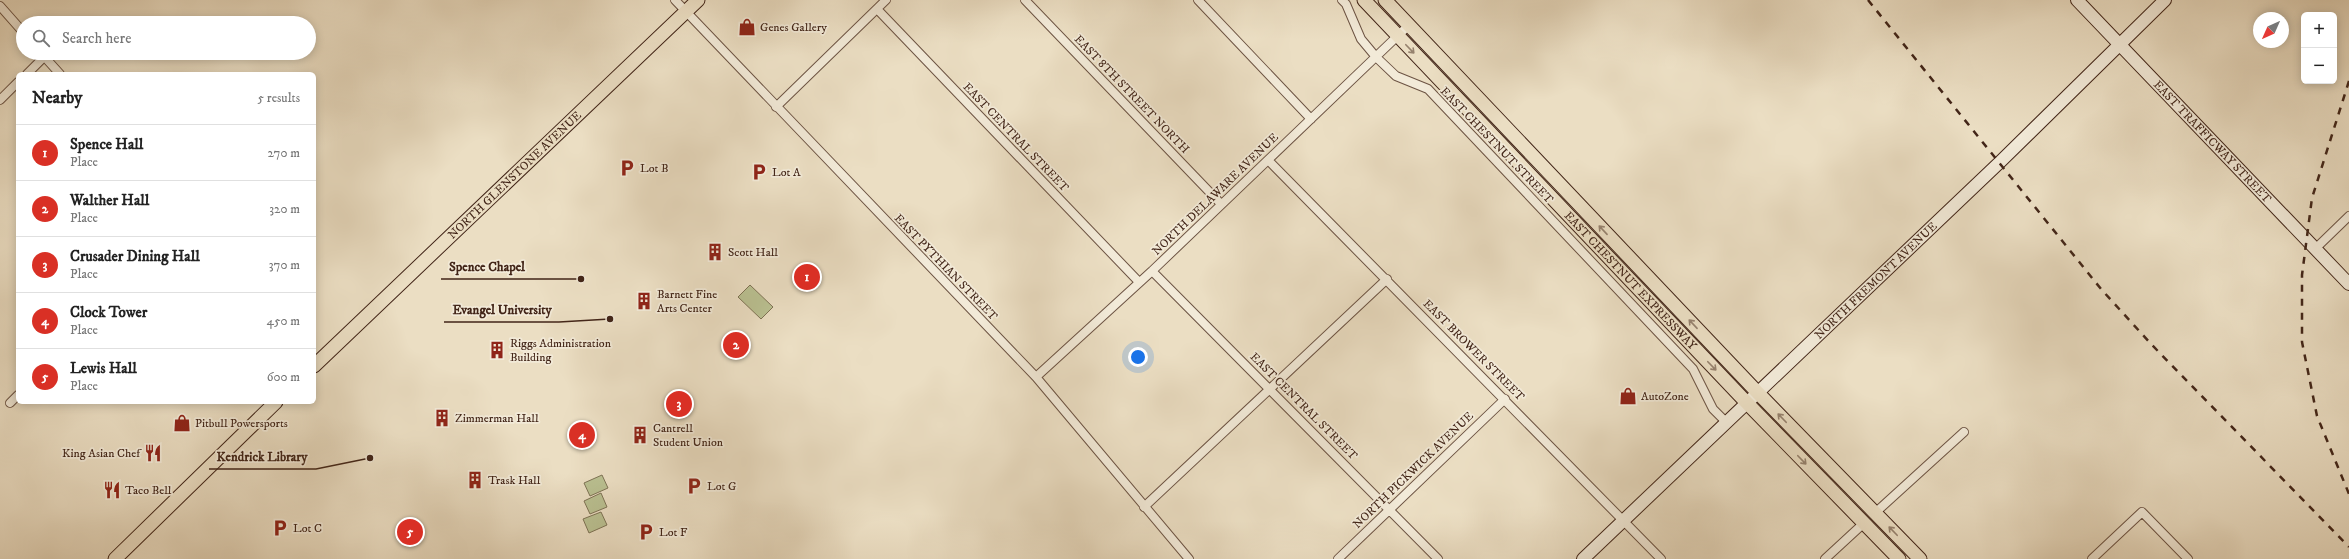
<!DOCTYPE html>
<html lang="en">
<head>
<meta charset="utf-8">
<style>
  :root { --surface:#fff; --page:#f6f6f6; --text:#222; --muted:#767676; --line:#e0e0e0; --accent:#d93025 }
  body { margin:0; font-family:"IM FELL DW Pica",serif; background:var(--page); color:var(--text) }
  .controls { position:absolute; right:12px; top:12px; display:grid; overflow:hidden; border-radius:6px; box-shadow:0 2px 10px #0003 }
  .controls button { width:36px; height:36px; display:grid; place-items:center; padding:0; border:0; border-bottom:1px solid var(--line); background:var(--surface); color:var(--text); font:20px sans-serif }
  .compass { position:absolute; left:2253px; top:12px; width:36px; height:36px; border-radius:50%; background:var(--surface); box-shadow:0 2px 10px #0003; rotate:225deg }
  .you { position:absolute; left:1138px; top:357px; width:14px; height:14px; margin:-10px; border:3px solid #fff; border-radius:50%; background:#1a73e8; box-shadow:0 0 0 6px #1a73e833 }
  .badge { display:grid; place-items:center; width:26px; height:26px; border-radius:50%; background:var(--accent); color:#fff; font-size:13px; font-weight:700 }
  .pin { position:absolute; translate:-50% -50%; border:2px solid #fff; box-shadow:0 1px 4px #0006 }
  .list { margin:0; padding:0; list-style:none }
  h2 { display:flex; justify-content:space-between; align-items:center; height:52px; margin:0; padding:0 16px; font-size:17px }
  h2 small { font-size:13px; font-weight:400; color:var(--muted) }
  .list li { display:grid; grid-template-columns:26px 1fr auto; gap:12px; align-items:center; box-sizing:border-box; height:56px; padding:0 16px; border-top:1px solid var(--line) }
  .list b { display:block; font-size:15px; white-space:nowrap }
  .list p { margin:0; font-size:13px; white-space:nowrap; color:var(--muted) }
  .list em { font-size:13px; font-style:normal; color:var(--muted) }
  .icon { flex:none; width:22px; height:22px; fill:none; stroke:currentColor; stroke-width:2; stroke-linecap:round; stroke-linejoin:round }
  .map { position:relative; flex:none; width:2349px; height:559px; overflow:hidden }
  .search { position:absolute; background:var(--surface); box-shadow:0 2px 10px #0003; left:16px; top:16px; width:300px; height:44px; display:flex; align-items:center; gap:10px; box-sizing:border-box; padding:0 14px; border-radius:22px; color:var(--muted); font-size:15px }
  .panel { position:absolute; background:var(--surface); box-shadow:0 2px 10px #0003; left:16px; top:72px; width:300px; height:332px; border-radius:6px }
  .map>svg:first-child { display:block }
</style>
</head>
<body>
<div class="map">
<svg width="2349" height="559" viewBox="0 0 2349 559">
  <rect width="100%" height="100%" fill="#ebdec3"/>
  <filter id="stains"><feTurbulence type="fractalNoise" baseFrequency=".005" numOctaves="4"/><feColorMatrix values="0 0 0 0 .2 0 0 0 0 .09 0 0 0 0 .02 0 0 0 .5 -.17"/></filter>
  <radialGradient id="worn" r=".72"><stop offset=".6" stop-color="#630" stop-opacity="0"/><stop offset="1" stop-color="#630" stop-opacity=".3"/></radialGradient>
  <path fill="#bac192" stroke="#7e7355" d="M750 285 773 307 761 319 738 297Z
    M602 475 608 488 590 496 584 483Z
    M601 493 607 507 590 514 584 501Z
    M601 512 607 525 589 533 583 519Z"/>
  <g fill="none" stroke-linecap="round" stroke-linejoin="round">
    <g stroke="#6c5343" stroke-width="10">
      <path id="street" d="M675 0 1036 377 1189 559
        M1025 0 1221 204
        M1198 0 1311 119
        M1342 0 1346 4 1361 39 1376 57 1396 76 1428 89 1693 369 1713 409 1727 423
        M0 6 23 32
        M877 9 1139 282
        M41 53 60 74
        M27 74 44 57
        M0 100 18 82
        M776 107 886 0
        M1268 160 1661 559
        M2315 249 2349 216
        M1152 271 1438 559
        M1036 377 1152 271 1409 25
        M10 403 18 395
        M1144 507 1387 279
        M1875 513 1964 432
        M1338 559 1505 399
        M1825 559 1864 523
        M2092 559 2142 512 2188 559"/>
    </g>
    <g stroke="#422518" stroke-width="14">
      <g id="secondary">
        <path id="s1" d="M2077 0 2349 284"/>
        <path id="s2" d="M1583 559 2000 162 2165 0"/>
      </g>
    </g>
    <g stroke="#422518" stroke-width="15">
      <g id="primary">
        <path id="s3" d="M1364 0 1747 403 1899 559"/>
        <path d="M1385 0 1758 393 1920 559"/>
        <path id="s4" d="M314 366 698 0"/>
        <path d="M115 559 276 402"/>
      </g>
    </g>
    <use href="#street" stroke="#f2ead8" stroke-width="8"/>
    <use href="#secondary" stroke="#f2ead8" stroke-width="12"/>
    <use href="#primary" stroke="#ebdec3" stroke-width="13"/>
    <path stroke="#422518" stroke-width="2.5" stroke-dasharray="7 7" stroke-linecap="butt" d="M1868 0 2101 289 2152 345 2349 547
      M2349 81 2312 198 2302 275V342L2317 416 2349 494"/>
  </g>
  <defs><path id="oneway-shaft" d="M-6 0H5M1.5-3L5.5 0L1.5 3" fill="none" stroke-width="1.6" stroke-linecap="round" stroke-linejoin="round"/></defs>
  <g stroke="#96826e">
    <use href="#oneway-shaft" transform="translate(1410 49) rotate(46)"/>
    <use href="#oneway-shaft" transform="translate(1603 230) rotate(-133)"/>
    <use href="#oneway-shaft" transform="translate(1693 324) rotate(-133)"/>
    <use href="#oneway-shaft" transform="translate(1712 366) rotate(46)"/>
    <use href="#oneway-shaft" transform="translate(1782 418) rotate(-134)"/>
    <use href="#oneway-shaft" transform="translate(1802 460) rotate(46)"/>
    <use href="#oneway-shaft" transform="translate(1893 531) rotate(-134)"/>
  </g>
  <defs>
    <g id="shop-bare" transform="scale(1.38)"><path d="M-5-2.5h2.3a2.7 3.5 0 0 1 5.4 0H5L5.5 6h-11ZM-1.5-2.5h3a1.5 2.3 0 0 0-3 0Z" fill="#8f2418" stroke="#f2ead8" stroke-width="2.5" paint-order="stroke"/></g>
    <g id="parking-bare" transform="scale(1.38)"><path d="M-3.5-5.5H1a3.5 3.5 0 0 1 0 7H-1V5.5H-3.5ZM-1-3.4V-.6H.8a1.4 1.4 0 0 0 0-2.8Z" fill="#8f2418" stroke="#f2ead8" stroke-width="2.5" paint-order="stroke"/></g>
    <g id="building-bare" transform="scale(1.38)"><path d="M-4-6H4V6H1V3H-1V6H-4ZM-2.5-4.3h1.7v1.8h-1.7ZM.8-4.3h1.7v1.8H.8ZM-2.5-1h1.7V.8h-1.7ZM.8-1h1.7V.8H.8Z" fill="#8f2418" stroke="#f2ead8" stroke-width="2.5" paint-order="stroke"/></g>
    <g id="restaurant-bare" transform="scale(1.38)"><path d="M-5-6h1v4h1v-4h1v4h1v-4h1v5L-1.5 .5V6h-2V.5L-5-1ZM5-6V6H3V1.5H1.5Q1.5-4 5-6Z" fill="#8f2418" stroke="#f2ead8" stroke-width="2.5" paint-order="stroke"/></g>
  </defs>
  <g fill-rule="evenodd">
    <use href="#shop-bare" x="747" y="27"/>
    <use href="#parking-bare" x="627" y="168"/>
    <use href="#parking-bare" x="759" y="172"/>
    <use href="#building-bare" x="715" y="252"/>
    <use href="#building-bare" x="644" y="301"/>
    <use href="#building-bare" x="497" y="350"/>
    <use href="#shop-bare" x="1628" y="396"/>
    <use href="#building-bare" x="442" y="418"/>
    <use href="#shop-bare" x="182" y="423"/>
    <use href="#building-bare" x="640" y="435"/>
    <use href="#restaurant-bare" x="153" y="453"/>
    <use href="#building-bare" x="475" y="480"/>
    <use href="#parking-bare" x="694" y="486"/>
    <use href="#restaurant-bare" x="112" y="490"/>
    <use href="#parking-bare" x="280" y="528"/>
    <use href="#parking-bare" x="646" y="532"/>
  </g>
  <g text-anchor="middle" stroke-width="3.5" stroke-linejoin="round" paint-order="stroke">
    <g font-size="12" fill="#422518" stroke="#f2ead8" text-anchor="start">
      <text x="760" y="31">Genes Gallery</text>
      <text x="640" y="172">Lot B</text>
      <text x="772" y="176">Lot A</text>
      <text x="728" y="256">Scott Hall</text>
      <text x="657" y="298">Barnett Fine<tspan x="657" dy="14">Arts Center</tspan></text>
      <text x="510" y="347">Riggs Administration<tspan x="510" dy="14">Building</tspan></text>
      <text x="1641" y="400">AutoZone</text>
      <text x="455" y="422">Zimmerman Hall</text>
      <text x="195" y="427">Pitbull Powersports</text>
      <text x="653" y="432">Cantrell<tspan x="653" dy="14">Student Union</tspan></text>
      <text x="140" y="457" text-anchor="end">King Asian Chef</text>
      <text x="488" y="484">Trask Hall</text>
      <text x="707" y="490">Lot G</text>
      <text x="125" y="494">Taco Bell</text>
      <text x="293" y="532">Lot C</text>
      <text x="659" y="536">Lot F</text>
    </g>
    <g font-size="12" fill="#422518" stroke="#f2ead8">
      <text transform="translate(1132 94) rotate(46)" y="4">EAST 8TH STREET NORTH</text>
      <text transform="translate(1016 137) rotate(46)" y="4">EAST CENTRAL STREET</text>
      <text dy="4" stroke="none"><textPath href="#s1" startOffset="196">EAST TRAFFICWAY STREET</textPath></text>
      <text transform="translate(1497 145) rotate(46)" y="4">EAST CHESTNUT STREET</text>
      <text dy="4" stroke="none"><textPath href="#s4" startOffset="277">NORTH GLENSTONE AVENUE</textPath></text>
      <text transform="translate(1215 194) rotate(-44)" y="4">NORTH DELAWARE AVENUE</text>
      <text transform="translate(946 267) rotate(46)" y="4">EAST PYTHIAN STREET</text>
      <text dy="4" stroke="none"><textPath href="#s3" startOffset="387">EAST CHESTNUT EXPRESSWAY</textPath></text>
      <text dy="4" stroke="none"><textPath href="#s2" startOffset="404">NORTH FREMONT AVENUE</textPath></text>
      <text transform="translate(1474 350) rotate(45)" y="4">EAST BROWER STREET</text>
      <text transform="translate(1304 406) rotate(45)" y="4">EAST CENTRAL STREET</text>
      <text transform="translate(1413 470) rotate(-44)" y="4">NORTH PICKWICK AVENUE</text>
    </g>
  </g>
  <path fill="none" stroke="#422518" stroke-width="1.5" d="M581 279L533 279H441M610 319L559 322H444M370 458L316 469H209"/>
  <g fill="#422518" stroke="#f2ead8" stroke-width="1.5">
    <circle cx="581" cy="279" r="4"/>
    <circle cx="610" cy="319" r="4"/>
    <circle cx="370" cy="458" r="4"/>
  </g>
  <g font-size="13" text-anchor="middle" font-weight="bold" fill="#422518" stroke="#f2ead8" stroke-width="3.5" stroke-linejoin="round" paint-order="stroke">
    <text x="487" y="271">Spence Chapel</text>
    <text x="502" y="314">Evangel University</text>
    <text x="262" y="461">Kendrick Library</text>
  </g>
  <rect width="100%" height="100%" filter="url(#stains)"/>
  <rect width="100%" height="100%" fill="url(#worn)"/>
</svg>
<div class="controls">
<button>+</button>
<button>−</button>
</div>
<svg class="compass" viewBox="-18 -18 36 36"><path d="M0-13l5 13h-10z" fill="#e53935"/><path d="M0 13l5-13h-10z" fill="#767676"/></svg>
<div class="you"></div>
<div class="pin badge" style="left:807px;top:277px">1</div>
<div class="pin badge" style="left:736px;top:345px">2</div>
<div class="pin badge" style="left:679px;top:404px">3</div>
<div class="pin badge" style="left:582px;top:435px">4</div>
<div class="pin badge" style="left:410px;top:532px">5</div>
<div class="search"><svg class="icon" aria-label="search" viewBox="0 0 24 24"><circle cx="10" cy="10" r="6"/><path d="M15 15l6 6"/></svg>Search here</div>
<section class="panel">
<h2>Nearby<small>5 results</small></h2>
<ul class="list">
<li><span class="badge">1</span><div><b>Spence Hall</b><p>Place</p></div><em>270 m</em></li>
<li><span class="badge">2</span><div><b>Walther Hall</b><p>Place</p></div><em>320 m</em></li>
<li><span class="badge">3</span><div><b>Crusader Dining Hall</b><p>Place</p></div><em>370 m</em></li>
<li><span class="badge">4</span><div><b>Clock Tower</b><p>Place</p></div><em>450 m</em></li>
<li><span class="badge">5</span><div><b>Lewis Hall</b><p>Place</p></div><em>600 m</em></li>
</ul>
</section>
</div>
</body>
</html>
